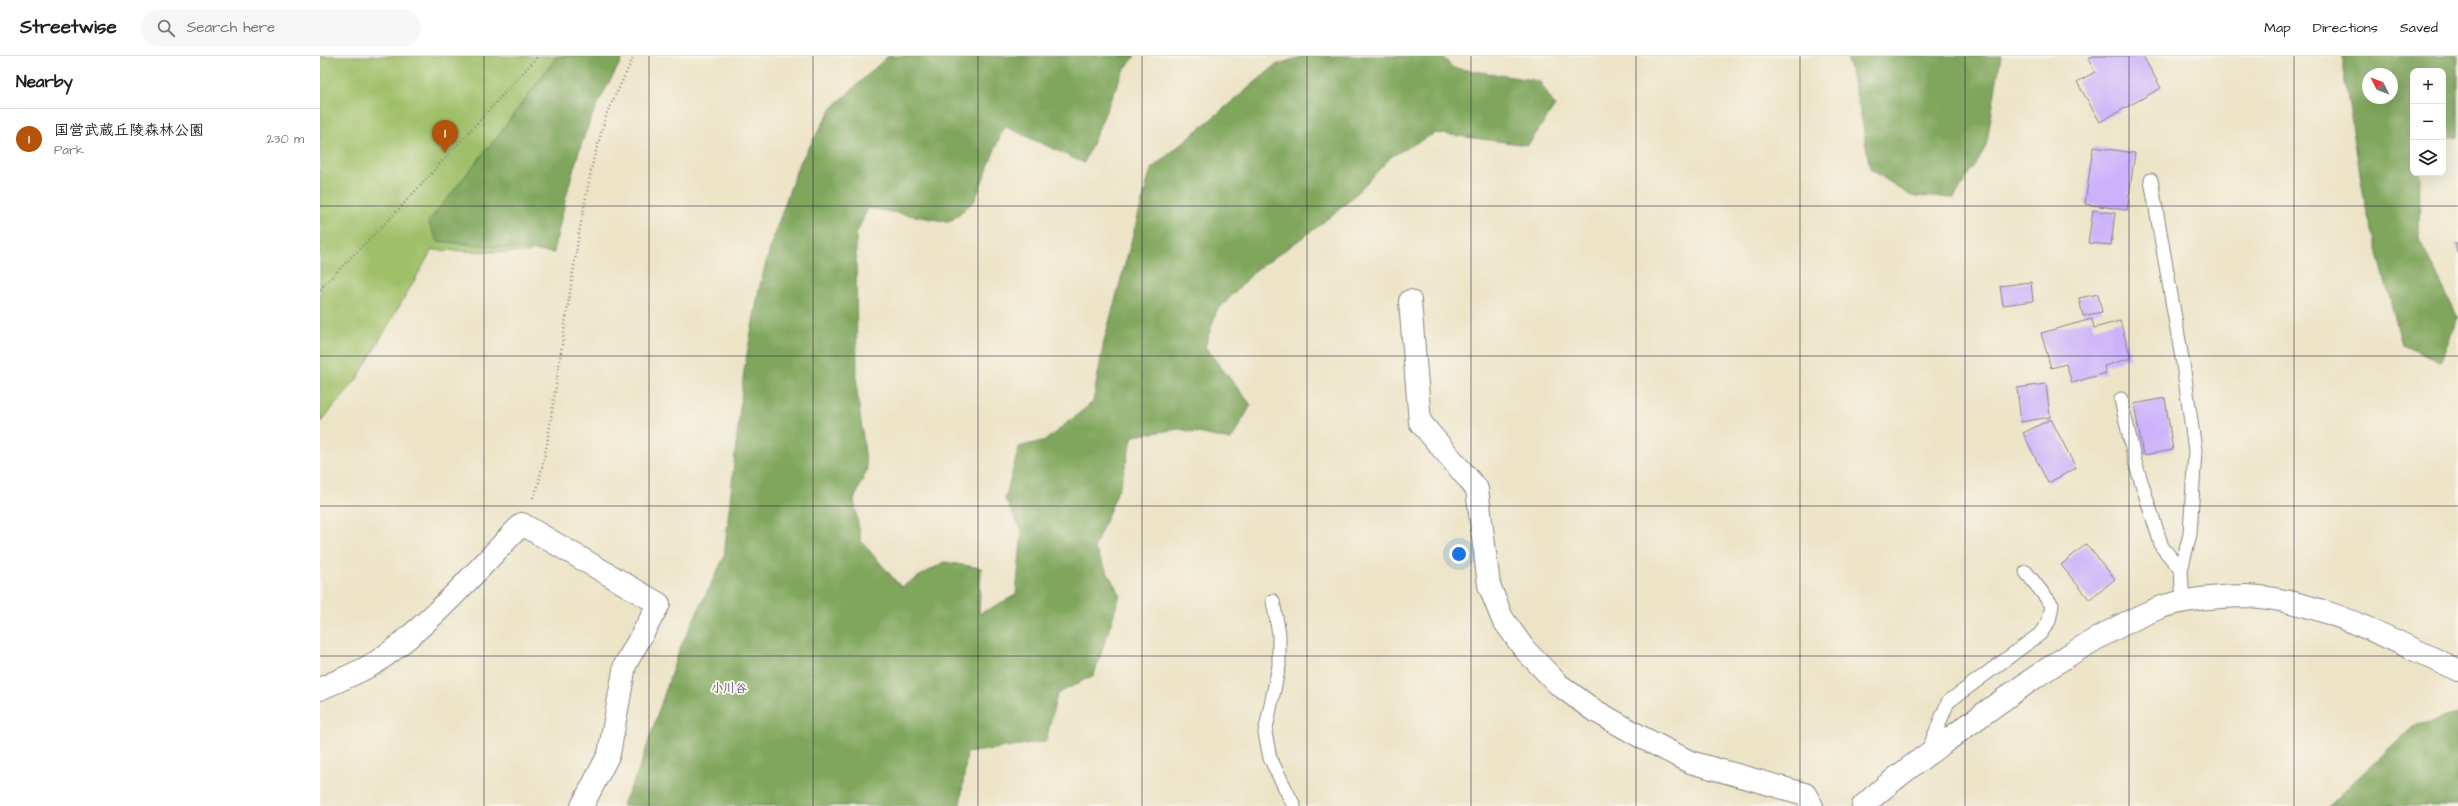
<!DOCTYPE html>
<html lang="en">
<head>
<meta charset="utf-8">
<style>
  :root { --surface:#fff; --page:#f6f6f6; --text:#202124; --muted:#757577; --line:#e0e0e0; --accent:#b45309 }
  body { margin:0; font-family:"Architects Daughter","Klee One",sans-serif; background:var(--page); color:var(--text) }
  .controls { position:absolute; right:12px; top:12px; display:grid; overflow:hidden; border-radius:8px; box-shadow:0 4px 16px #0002 }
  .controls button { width:36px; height:36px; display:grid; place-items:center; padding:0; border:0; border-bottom:1px solid var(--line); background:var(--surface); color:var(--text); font:20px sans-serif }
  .compass { position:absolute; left:2042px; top:12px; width:36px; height:36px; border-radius:50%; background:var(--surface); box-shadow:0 4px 16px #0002; rotate:312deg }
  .you { position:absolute; left:1139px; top:498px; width:14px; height:14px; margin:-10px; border:3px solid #fff; border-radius:50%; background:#1a73e8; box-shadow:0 0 0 6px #1a73e833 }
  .badge { display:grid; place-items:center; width:26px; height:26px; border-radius:50%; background:var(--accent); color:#fff; font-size:13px; font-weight:700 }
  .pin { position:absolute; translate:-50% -33px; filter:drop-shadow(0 1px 2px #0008) }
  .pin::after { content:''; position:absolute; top:21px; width:14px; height:12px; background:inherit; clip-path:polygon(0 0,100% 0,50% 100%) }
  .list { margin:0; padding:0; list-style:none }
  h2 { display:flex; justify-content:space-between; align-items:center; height:52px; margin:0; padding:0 16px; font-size:17px }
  h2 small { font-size:13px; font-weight:400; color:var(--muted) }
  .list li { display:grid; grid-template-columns:26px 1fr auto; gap:12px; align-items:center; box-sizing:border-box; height:60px; padding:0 16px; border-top:1px solid var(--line) }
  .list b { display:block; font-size:15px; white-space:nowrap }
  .list p { margin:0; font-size:13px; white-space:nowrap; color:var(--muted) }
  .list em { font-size:13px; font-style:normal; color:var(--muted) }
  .icon { flex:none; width:22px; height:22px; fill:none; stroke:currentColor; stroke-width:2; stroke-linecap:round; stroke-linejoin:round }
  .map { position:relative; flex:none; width:2138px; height:750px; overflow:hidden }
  header { display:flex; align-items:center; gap:24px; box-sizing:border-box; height:56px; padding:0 20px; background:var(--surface); border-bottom:1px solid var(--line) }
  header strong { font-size:19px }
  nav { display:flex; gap:22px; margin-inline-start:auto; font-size:14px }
  .search { width:280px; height:36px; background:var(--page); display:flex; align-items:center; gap:10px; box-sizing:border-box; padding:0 14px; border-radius:22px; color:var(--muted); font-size:15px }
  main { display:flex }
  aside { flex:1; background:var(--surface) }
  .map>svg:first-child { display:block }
</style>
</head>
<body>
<header>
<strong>Streetwise</strong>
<div class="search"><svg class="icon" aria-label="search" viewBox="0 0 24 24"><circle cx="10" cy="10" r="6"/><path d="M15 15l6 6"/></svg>Search here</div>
<nav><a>Map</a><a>Directions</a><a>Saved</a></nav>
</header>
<main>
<aside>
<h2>Nearby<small></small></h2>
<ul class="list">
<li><span class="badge">1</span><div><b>国営武蔵丘陵森林公園</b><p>Park</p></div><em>230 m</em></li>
</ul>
</aside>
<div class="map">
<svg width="2138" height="750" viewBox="0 0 2138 750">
  <rect width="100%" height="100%" fill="#f7f3e8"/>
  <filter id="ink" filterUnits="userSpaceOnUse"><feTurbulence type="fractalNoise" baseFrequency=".025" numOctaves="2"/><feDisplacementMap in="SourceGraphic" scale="8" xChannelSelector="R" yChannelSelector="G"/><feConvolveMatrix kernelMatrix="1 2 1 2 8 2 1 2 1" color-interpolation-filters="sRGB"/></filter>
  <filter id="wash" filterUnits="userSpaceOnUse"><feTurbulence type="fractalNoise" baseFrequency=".012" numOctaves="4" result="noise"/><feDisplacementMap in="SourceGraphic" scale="16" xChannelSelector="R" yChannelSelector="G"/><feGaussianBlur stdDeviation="0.9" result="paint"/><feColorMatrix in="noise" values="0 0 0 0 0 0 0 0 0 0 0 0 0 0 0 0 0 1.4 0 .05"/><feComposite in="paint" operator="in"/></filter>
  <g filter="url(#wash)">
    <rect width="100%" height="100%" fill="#ede4c7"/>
    <path fill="#9fbf68" stroke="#607052" d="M0 0H288L210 197 112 194 37 323 0 367Z"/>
    <path fill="#7fa65c" stroke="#50644c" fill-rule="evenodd" d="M237 0H304C293 20 281 40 272 60 254 104 243 150 234 197L117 185 108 166 176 82Z
      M568 0H815L802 17 764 107 684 70 655 144 630 166 548 152 536 178 537 335 547 413 534 444 541 485 581 531 624 506 661 512 659 558 696 539 702 475 685 443 699 391 726 384 773 346 784 285 831 113 956 9 983 0H1122L1133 12 1219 25 1235 50 1208 89 1115 77 1072 100 1030 144 1000 169 935 215 896 256 885 291 931 349 911 384 859 373 813 380 800 430 774 492 800 539 774 619 737 638 726 685 647 697 640 750H302L319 714 359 594 404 501 424 315 439 233 452 185 478 110 512 52Z
      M1527 0H1681L1666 91 1634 142 1591 140 1550 113 1541 59Z
      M2023 0H2138V81L2123 82V15H2093V117H2100L2099 183 2138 262 2120 306 2082 289 2045 148 2023 13ZM2048 18H2072V42H2048Z
      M2138 659V750H2008L2093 670Z"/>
    <g id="blocks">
      <path fill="#ccb1fc" d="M1773 0H1823L1841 32 1780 66 1757 26 1775 16 1768 3Z
        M1773 91 1815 97 1807 154 1765 148Z
        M1773 154 1795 157 1791 189 1768 187Z
        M2135 187H2138V196H2137Z
        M1711 226 1713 245 1683 249 1680 230Z
        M1778 238 1782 256 1763 260 1759 242Z
        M1772 263 1774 272 1800 265 1811 302 1784 310 1786 317 1752 327 1746 308 1731 312 1721 277Z
        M1726 328 1730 361 1701 366 1697 332Z
        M1845 342 1853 394 1823 399 1814 348Z
        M1731 363 1756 412 1728 427 1703 377Z
        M1766 488 1795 523 1770 544 1741 509Z"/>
    </g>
  </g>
  <g filter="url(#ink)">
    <use href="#blocks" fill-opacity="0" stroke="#888381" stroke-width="1"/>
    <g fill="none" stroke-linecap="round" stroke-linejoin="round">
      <g stroke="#888381" stroke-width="15">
        <path id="service" d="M1831 124 1863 308 1875 394 1870 478 1861 514 1863 547
          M1801 343 1815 406 1842 491 1861 514
          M953 545 959 578V610L945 677 950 702 974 750
          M1607 697 1628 646 1720 578 1729 565 1732 549 1706 516"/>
      </g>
      <g stroke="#888381" stroke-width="24">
        <path id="minor" d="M1090 245 1100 366 1157 433 1169 529 1182 562 1205 594 1238 628 1272 653 1323 682 1370 706 1485 738 1492 750
          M0 633C19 624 41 616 58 605 112 567 156 515 202 468L339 548 305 609 289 698 262 750
          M1543 750C1574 721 1610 697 1644 672 1704 628 1770 580 1839 552 1862 543 1901 540 1926 540 2000 543 2071 584 2138 614"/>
      </g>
      <path stroke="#888381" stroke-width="2.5" stroke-dasharray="1 3" stroke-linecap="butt" d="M0 233 79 153 218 0
        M213 442 218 430 227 388 259 177 273 105 287 57 314 0"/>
      <use href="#service" stroke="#fff" stroke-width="13"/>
      <use href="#minor" stroke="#fff" stroke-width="22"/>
    </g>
  </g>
  <path fill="none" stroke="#22223b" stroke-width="1" stroke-opacity="0.55" d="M164 0V750M329 0V750M493 0V750M658 0V750M822 0V750M987 0V750M1151 0V750M1316 0V750M1480 0V750M1645 0V750M1809 0V750M1974 0V750M0 150H2138M0 300H2138M0 450H2138M0 600H2138"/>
  <g text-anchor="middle" stroke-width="4" stroke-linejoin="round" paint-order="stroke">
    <g font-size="12" font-weight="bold" fill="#5e547f" stroke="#f7f3e8">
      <text x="409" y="636">小川谷</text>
    </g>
  </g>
</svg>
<div class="controls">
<button>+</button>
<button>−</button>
<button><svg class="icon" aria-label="layers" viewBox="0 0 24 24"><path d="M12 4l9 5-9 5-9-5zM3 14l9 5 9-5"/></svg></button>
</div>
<svg class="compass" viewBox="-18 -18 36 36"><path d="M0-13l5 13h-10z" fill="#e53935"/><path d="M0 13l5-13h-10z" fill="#757577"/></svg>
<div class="you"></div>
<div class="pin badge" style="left:125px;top:97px">1</div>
</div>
</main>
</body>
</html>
